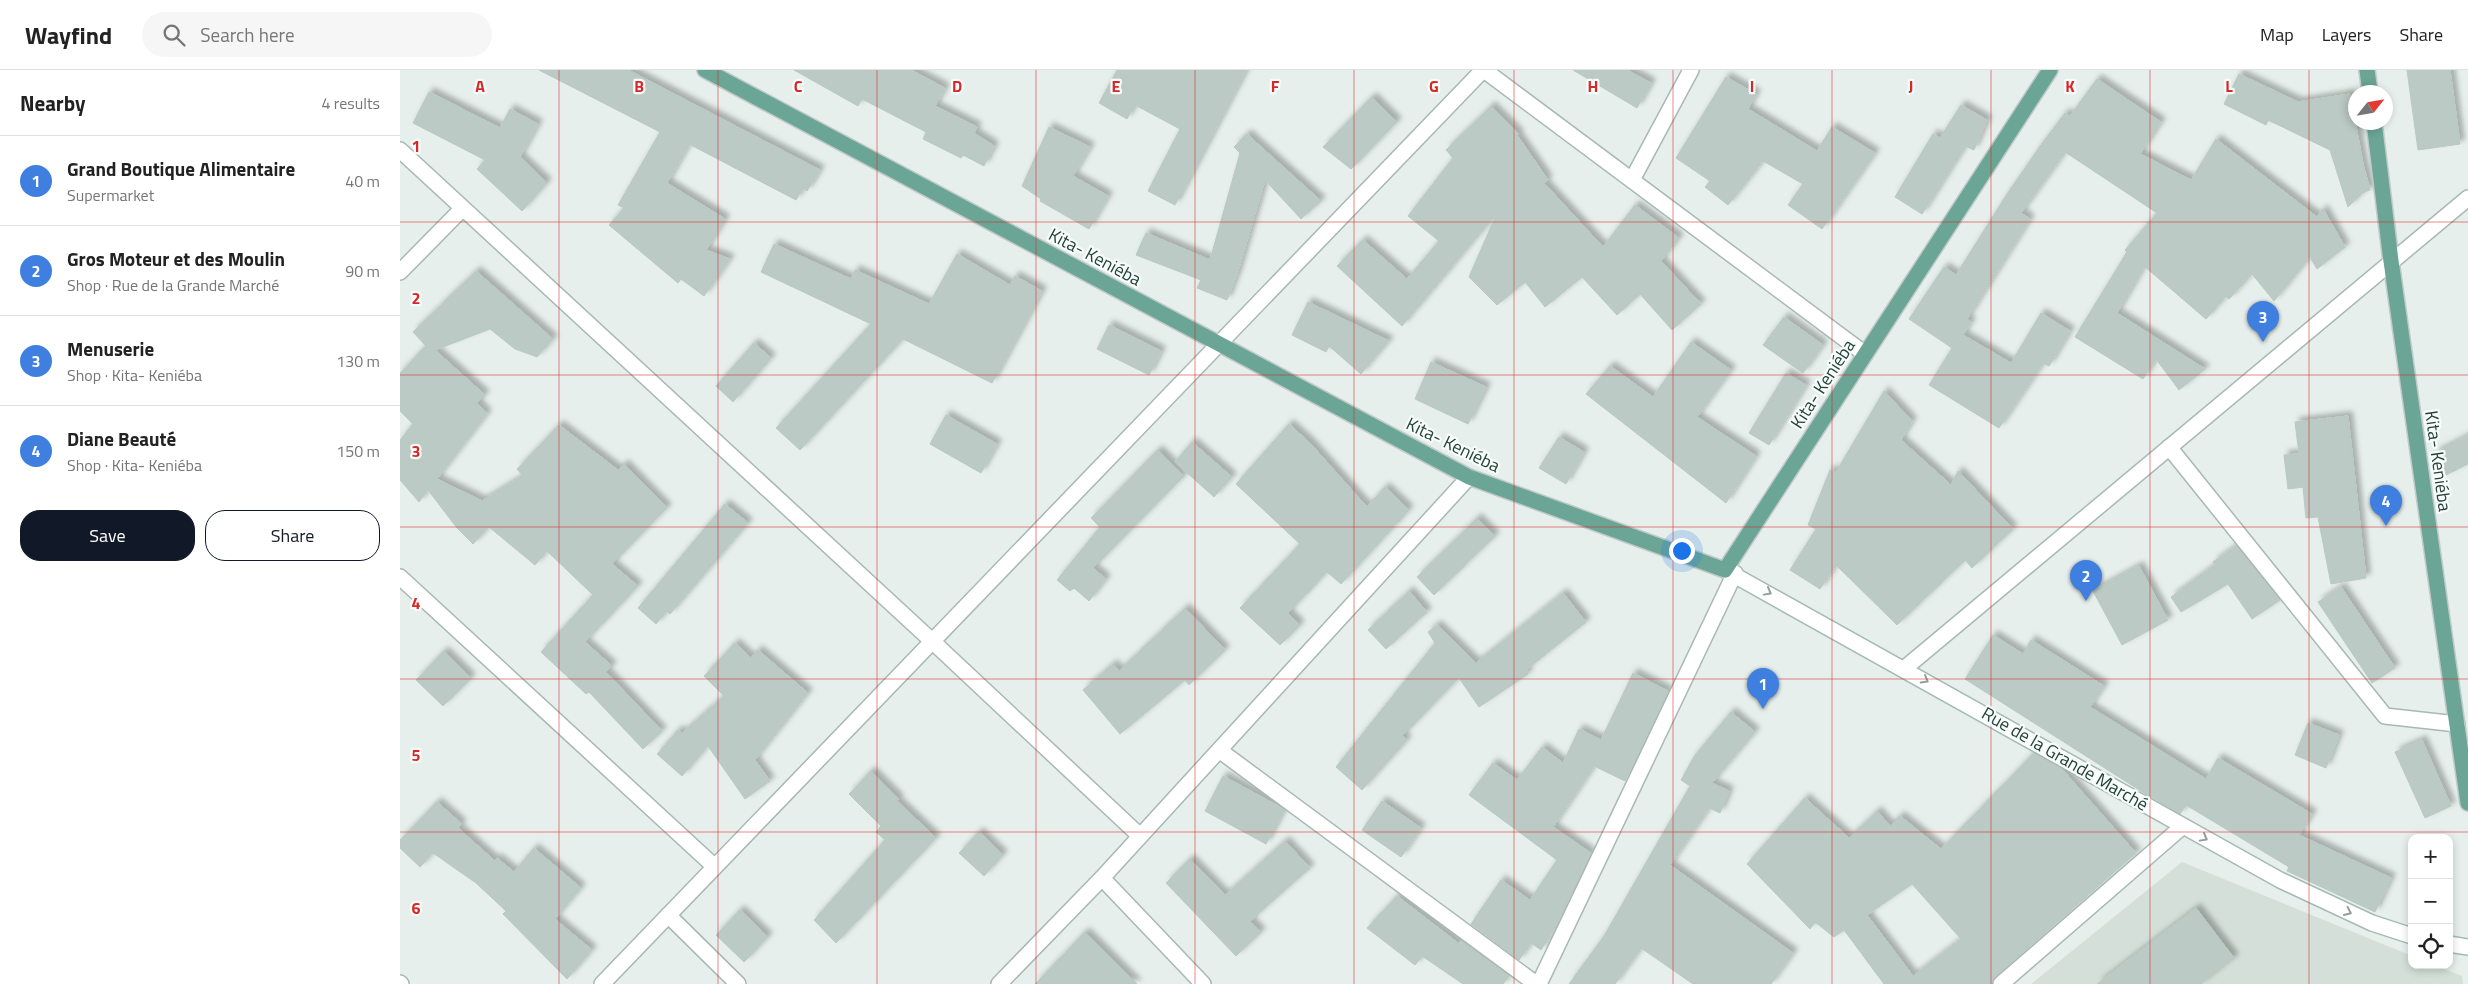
<!DOCTYPE html>
<html lang="en">
<head>
<meta charset="utf-8">
<style>
  :root { --surface:#fff; --page:#f6f6f6; --text:#222; --muted:#767676; --line:#e0e0e0; --accent:#111827 }
  body { margin:0; font-family:"Titillium Web",sans-serif; background:var(--page); color:var(--text) }
  .controls { position:absolute; right:15px; bottom:15px; display:grid; overflow:hidden; border-radius:10px; box-shadow:0 2px 8px #0003 }
  .controls button { width:45px; height:45px; display:grid; place-items:center; padding:0; border:0; border-bottom:1px solid var(--line); background:var(--surface); color:var(--text); font:25px sans-serif }
  .compass { position:absolute; left:1948px; top:15px; width:45px; height:45px; border-radius:50%; background:var(--surface); box-shadow:0 2px 8px #0003; rotate:59deg }
  .you { position:absolute; left:1281px; top:480px; width:18px; height:18px; margin:-12px; border:4px solid #fff; border-radius:50%; background:#1a73e8; box-shadow:0 0 0 8px #1a73e833 }
  .badge { display:grid; place-items:center; width:32px; height:32px; border-radius:50%; background:var(--accent); color:#fff; font-size:16px; font-weight:700 }
  .pin { position:absolute; translate:-50% -41px; filter:drop-shadow(0 1px 2px #0008) }
  .pin::after { content:''; position:absolute; top:26px; width:18px; height:15px; background:inherit; clip-path:polygon(0 0,100% 0,50% 100%) }
  .list { margin:0; padding:0; list-style:none }
  h2 { display:flex; justify-content:space-between; align-items:center; height:65px; margin:0; padding:0 20px; font-size:21px }
  h2 small { font-size:16px; font-weight:400; color:var(--muted) }
  .list li { display:grid; grid-template-columns:32px 1fr auto; gap:15px; align-items:center; box-sizing:border-box; height:90px; padding:0 20px; border-top:1px solid var(--line) }
  .list b { display:block; font-size:19px; white-space:nowrap }
  .list p { margin:0; font-size:16px; white-space:nowrap; color:var(--muted) }
  .list em { font-size:16px; font-style:normal; color:var(--muted) }
  .actions { display:flex; gap:10px; padding:15px 20px }
  .actions a { flex:1; padding:11px 0; border:1px solid var(--accent); border-radius:20px; text-align:center; font-size:18px; color:var(--accent) }
  .actions .main { background:var(--accent); color:#fff }
  .icon { flex:none; width:28px; height:28px; fill:none; stroke:currentColor; stroke-width:2; stroke-linecap:round; stroke-linejoin:round }
  .map { position:relative; flex:none; width:2068px; height:914px; overflow:hidden }
  header { display:flex; align-items:center; gap:30px; box-sizing:border-box; height:70px; padding:0 25px; background:var(--surface); border-bottom:1px solid var(--line) }
  header strong { font-size:24px }
  nav { display:flex; gap:28px; margin-inline-start:auto; font-size:18px }
  .search { width:350px; height:45px; background:var(--page); display:flex; align-items:center; gap:12px; box-sizing:border-box; padding:0 18px; border-radius:28px; color:var(--muted); font-size:19px }
  main { display:flex }
  aside { flex:1; background:var(--surface) }
  .map>svg:first-child { display:block }
</style>
</head>
<body>
<header>
<strong>Wayfind</strong>
<div class="search"><svg class="icon" aria-label="search" viewBox="0 0 24 24"><circle cx="10" cy="10" r="6"/><path d="M15 15l6 6"/></svg>Search here</div>
<nav><a>Map</a><a>Layers</a><a>Share</a></nav>
</header>
<main>
<aside>
<h2>Nearby<small>4 results</small></h2>
<ul class="list">
<li><span class="badge" style="background:#3f7fe0">1</span><div><b>Grand Boutique Alimentaire</b><p>Supermarket</p></div><em>40 m</em></li>
<li><span class="badge" style="background:#3f7fe0">2</span><div><b>Gros Moteur et des Moulin</b><p>Shop · Rue de la Grande Marché</p></div><em>90 m</em></li>
<li><span class="badge" style="background:#3f7fe0">3</span><div><b>Menuserie</b><p>Shop · Kita- Keniéba</p></div><em>130 m</em></li>
<li><span class="badge" style="background:#3f7fe0">4</span><div><b>Diane Beauté</b><p>Shop · Kita- Keniéba</p></div><em>150 m</em></li>
</ul>
<div class="actions"><a class="main">Save</a><a>Share</a></div>
</aside>
<div class="map">
<svg width="2068" height="914" viewBox="0 0 2068 914">
  <defs>
    <filter id="shadow"><feDropShadow dx="4.5" dy="-4.5" stdDeviation="2.5" flood-color="#0004"/></filter>
  </defs>
  <rect width="100%" height="100%" fill="#e6efeb"/>
  <path fill="#d4dfda" d="M1782 792 2012 886V895H2035L2062 906 2063 914H1631Z"/>
  <path fill="#bbcac4" stroke="#b8c9c2" fill-rule="evenodd" filter="url(#shadow)" d="M139 0H228L420 100 407 121 403 118 396 130 289 74 267 113 325 149 306 180 330 189 304 226 281 209 278 213 209 155 224 138 218 135 260 62Z
    M394 0H511L545 18 535 36 577 57 574 63 594 76 584 96 563 85 561 88 523 69 526 62 462 29 458 36Z
    M717 0H846L775 135 748 121 780 59 735 35 727 49 699 33Z
    M1173 0H1227L1251 13 1237 38Z
    M2007 0H2050L2060 74 2018 80Z
    M1839 4 1898 32 1950 24 1963 94 1970 120 1962 123 1948 137 1930 80 1868 50 1866 55 1824 34Z
    M1326 7 1356 24 1348 39 1417 81 1432 57 1475 83 1422 159 1388 135 1403 114 1363 91 1328 135 1305 117 1310 111 1276 88Z
    M1697 9 1761 52 1740 84 1791 110 1816 69 1917 147 1923 139 1945 177 1917 199 1910 187 1874 231 1852 204 1829 229 1826 226 1806 249 1744 196 1717 243 1805 299 1779 320 1756 289 1743 309 1675 267 1727 182 1725 180 1757 143 1665 82 1621 143 1630 149 1567 249 1571 252 1563 265 1611 293 1641 243 1670 261 1649 296 1643 293 1599 358 1529 315 1552 278 1509 249 1544 197 1556 205 1607 124 1643 72 1665 43 1670 46Z
    M29 22 100 58 110 39 138 54 120 87 147 113 122 141 77 99 85 90 13 53Z
    M972 27 997 52 951 99 923 77Z
    M1561 35 1587 50 1574 80 1565 76 1522 144 1495 127 1533 64 1540 68Z
    M1091 36 1119 64 1117 65 1148 110 1144 113 1203 177 1235 135 1279 168 1261 191 1301 234 1272 260 1240 224 1217 245 1182 207 1145 237 1125 212 1097 235 1069 207 1097 143 1002 256 937 196 963 170 1007 209 1039 171 1008 146 1053 88 1046 80Z
    M649 57 690 77 673 106 708 126 689 159 640 131 641 129 622 116Z
    M847 64 921 131 901 149 865 110 838 201 827 230 797 218 801 210 736 185 746 163 810 190 840 83 834 77Z
    M374 174 451 209 455 200 529 234 557 184 610 215 615 206 642 221 592 313 503 269 400 380 376 358 471 254 361 202Z
    M76 201 153 269 137 287 115 279 90 259 35 280 85 325 77 333 87 344 37 409 82 431 123 406 117 399 159 355 218 400 224 394 267 438 212 494 238 516 185 572 212 596 206 602 262 661 243 679 189 622 186 624 141 582 193 525 147 481 135 495 89 457 73 474 57 458 28 420 19 432 0 410V370L13 354 0 341V303L26 276 13 262Z
    M908 232 989 271 961 304 929 276 926 282 892 265Z
    M1384 247 1423 275 1403 303 1363 275Z
    M709 255 761 281 749 305 697 279Z
    M1291 272 1331 300 1297 347 1356 386 1326 433 1186 324 1210 296 1253 327Z
    M354 273 371 288 333 332 316 316Z
    M1031 292 1086 317 1068 354 1015 329Z
    M1386 303 1406 315 1369 375 1349 363Z
    M1484 321 1512 351 1501 370 1551 415 1558 401 1613 459 1572 498 1565 490 1497 555 1436 495 1420 519 1390 500 1416 459 1408 455 1430 400 1436 402Z
    M546 345 597 374 581 403 530 374Z
    M1948 346 1966 508 1931 514 1918 447 1906 448 1903 417 1888 419 1884 385 1899 384 1895 352Z
    M889 354 910 373 967 437 985 417 1009 440 941 514 927 502 888 543 900 555 880 575 840 538 900 474 836 414Z
    M2068 366V394L2046 405 2035 383Z
    M1159 367 1184 382 1166 414 1139 398Z
    M792 372 832 407 814 427 775 392Z
    M758 380 784 406 693 498 706 509 689 531 674 518 670 521 657 510 700 457 691 448Z
    M325 434 348 453 270 544 267 541 256 554 238 538Z
    M1077 448 1095 466 1034 525 1017 507Z
    M1836 476 1880 530 1852 549 1828 514 1781 542 1771 527 1815 495 1813 492Z
    M1739 496 1768 550 1722 575 1693 521Z
    M1941 517 1995 598 1972 613 1918 532Z
    M1009 521 1027 542 986 579 968 560Z
    M1163 523 1186 552 1126 600 1128 604 1079 637 1059 608 1002 666 1007 670 962 720 936 697 1035 573 1028 562 1037 555 1076 593Z
    M785 538 825 580 789 615 785 610 720 664 683 620 713 594 719 601Z
    M1593 565 1623 584 1631 570 1704 616 1690 637 1806 709 1818 688 1912 744 1899 765 1991 808 1975 842 1887 801 1889 797 1786 735 1780 744 1744 723 1565 609Z
    M335 573 351 588 358 580 408 623 355 690 370 711 345 729 308 676 282 706 257 684 278 660 282 663 324 626 304 606Z
    M44 581 71 608 43 636 16 610Z
    M1233 603 1268 621 1225 711 1194 696 1153 757 1191 783 1159 850 1141 880 1131 873 1119 890 1071 854 1101 810 1130 830 1157 790 1069 725 1093 693 1117 710 1142 677 1163 693 1179 659 1201 670Z
    M1331 642 1355 662 1312 713 1329 721 1320 743 1309 738 1270 795 1393 883 1371 914H1293L1241 878 1215 914H1169L1204 866 1290 716 1281 710 1295 685Z
    M1908 653 1939 665 1926 698 1895 685Z
    M2022 670 2051 736 2025 748 1995 682Z
    M1634 683 1661 698 1736 783 1595 907 1591 914H1484L1444 860 1434 867 1415 852 1410 859 1347 794 1405 728 1449 768 1477 741 1490 756 1500 746 1541 779ZM1512 814 1561 869 1513 906 1467 845Z
    M471 701 499 729 497 731 536 768 436 873 414 850 485 770 476 762 481 756 449 724Z
    M823 706 884 739 866 774 805 741Z
    M982 731 1021 758 1001 787 962 760Z
    M37 732 62 754 58 758 95 791 97 788 114 802 134 778 181 818 155 849 192 880 167 909 103 844 106 841 76 813 33 783 20 797 0 778V770Z
    M579 762 603 785 584 806 559 783Z
    M885 771 910 798 850 851 861 862 836 886 766 813 790 789 825 825Z
    M997 826 1058 873 1061 870 1109 906 1103 914H1063L1022 886 1015 895 967 858Z
    M1796 838 1834 888 1801 914H1697Z
    M340 840 368 867 344 892 316 865Z
    M685 862 737 914H635Z"/>
  <g fill="none" stroke-linecap="round" stroke-linejoin="round">
    <g stroke="#a8b8b2" stroke-width="18">
      <path id="street" d="M1084 0 1465 284
        M0 80 532 571 740 766
        M1232 110 1291 0
        M0 202 62 139
        M1769 377 1985 646 2057 654
        M0 507 315 797
        M1505 598 2068 128
        M819 680 1136 914
        M702 808 803 914
        M268 845 338 914
        M0 913 1 914
        M202 914 1083 0
        M599 914 702 808 1069 407
        M1139 914 1335 503
        M1601 914 1783 756"/>
    </g>
    <g stroke="#a4bbb3" stroke-width="18">
      <path id="secondary" d="M1325 500 1880 810 1972 853 2012 866
        M2049 874 2068 877"/>
    </g>
    <g stroke="#c2cac8" stroke-width="18">
      <path id="primary" d="M305 0 1069 407 1325 500 1650 0
        M1967 0 1970 22
        M1974 52 1991 191 2068 733"/>
    </g>
    <use href="#street" stroke="#fff" stroke-width="15"/>
    <use href="#secondary" stroke="#fff" stroke-width="15"/>
    <use href="#primary" stroke="#6aa596" stroke-width="15"/>
  </g>
  <defs><path id="oneway-chevron" d="M-2-3.5L2.5 0L-2 3.5" fill="none" stroke-width="1.6" stroke-linecap="round" stroke-linejoin="round" transform="scale(1.25)"/></defs>
  <g stroke="#92a09c">
    <use href="#oneway-chevron" transform="translate(1368 522) rotate(29)"/>
    <use href="#oneway-chevron" transform="translate(1525 610) rotate(30)"/>
    <use href="#oneway-chevron" transform="translate(1804 768) rotate(29)"/>
    <use href="#oneway-chevron" transform="translate(1948 842) rotate(25)"/>
  </g>
  <path fill="none" stroke="#d62828" stroke-width="1" stroke-opacity="0.55" d="M159 0V914M318 0V914M477 0V914M636 0V914M795 0V914M954 0V914M1114 0V914M1273 0V914M1432 0V914M1591 0V914M1750 0V914M1909 0V914M0 152H2068M0 305H2068M0 457H2068M0 609H2068M0 762H2068"/>
  <g text-anchor="middle" stroke-width="4.5" stroke-linejoin="round" paint-order="stroke">
    <g font-size="18" fill="#24423a" stroke="#f7fbf9">
      <text transform="translate(695 187) rotate(28)" y="6">Kita- Keniéba</text>
      <text transform="translate(1423 314) rotate(-57)" y="6">Kita- Keniéba</text>
      <text transform="translate(1053 375) rotate(26)" y="6">Kita- Keniéba</text>
      <text transform="translate(2038 391) rotate(82)" y="6">Kita- Keniéba</text>
      <text transform="translate(1665 689) rotate(30)" y="6">Rue de la Grande Marché</text>
    </g>
  </g>
  <g font-size="16" text-anchor="middle" font-weight="bold" fill="#d62828" stroke="#f7fbf9" stroke-width="4.5" stroke-linejoin="round" paint-order="stroke">
    <text x="80" y="22">A</text>
    <text x="239" y="22">B</text>
    <text x="398" y="22">C</text>
    <text x="557" y="22">D</text>
    <text x="716" y="22">E</text>
    <text x="875" y="22">F</text>
    <text x="1034" y="22">G</text>
    <text x="1193" y="22">H</text>
    <text x="1352" y="22">I</text>
    <text x="1511" y="22">J</text>
    <text x="1670" y="22">K</text>
    <text x="1829" y="22">L</text>
    <text x="16" y="82">1</text>
    <text x="16" y="234">2</text>
    <text x="16" y="387">3</text>
    <text x="16" y="539">4</text>
    <text x="16" y="691">5</text>
    <text x="16" y="844">6</text>
  </g>
</svg>
<div class="controls">
<button>+</button>
<button>−</button>
<button><svg class="icon" aria-label="locate" viewBox="0 0 24 24"><circle cx="12" cy="12" r="6"/><path d="M12 2v4M12 18v4M2 12h4M18 12h4"/></svg></button>
</div>
<svg class="compass" viewBox="-18 -18 36 36"><path d="M0-13l5 13h-10z" fill="#e53935"/><path d="M0 13l5-13h-10z" fill="#767676"/></svg>
<div class="you"></div>
<div class="pin badge" style="left:1363px;top:639px;background:#3f7fe0">1</div>
<div class="pin badge" style="left:1686px;top:531px;background:#3f7fe0">2</div>
<div class="pin badge" style="left:1863px;top:272px;background:#3f7fe0">3</div>
<div class="pin badge" style="left:1986px;top:456px;background:#3f7fe0">4</div>
</div>
</main>
</body>
</html>
